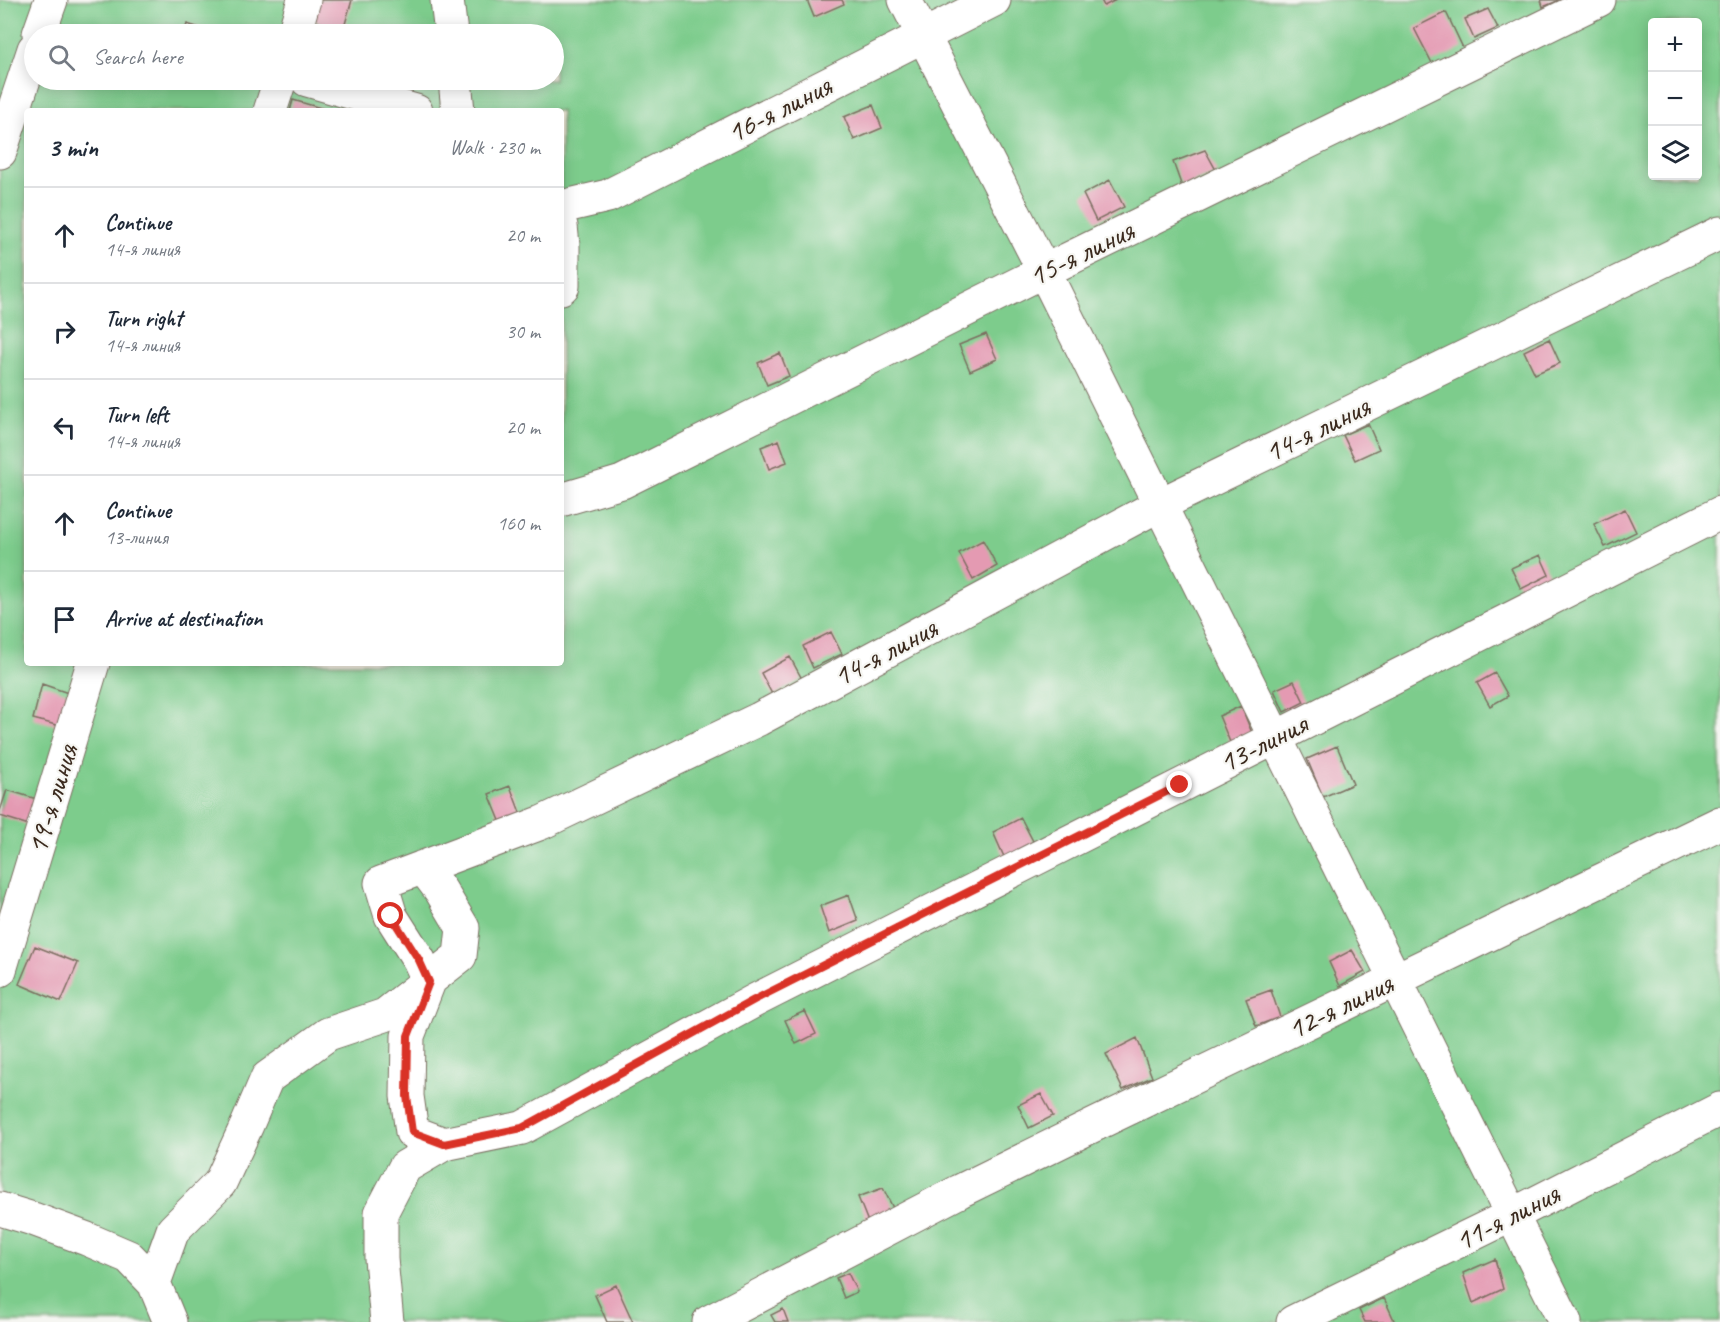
<!DOCTYPE html>
<html lang="en">
<head>
<meta charset="utf-8">
<style>
  :root { --surface:#fff; --page:#f6f6f7; --text:#1f2937; --muted:#747a83; --line:#e0e1e3 }
  body { margin:0; font-family:Caveat,sans-serif; background:var(--page); color:var(--text) }
  .controls { position:absolute; right:18px; top:18px; display:grid; overflow:hidden; border-radius:6px; box-shadow:0 3px 15px #0003 }
  .controls button { width:54px; height:54px; display:grid; place-items:center; padding:0; border:0; border-bottom:2px solid var(--line); background:var(--surface); color:var(--text); font:30px sans-serif }
  .stop { position:absolute; width:18px; height:18px; margin:-14px; border:4px solid #d93025; border-radius:50%; background:#fff }
  .stop.end { background:#d93025; border-color:#fff; box-shadow:0 2px 6px #0008 }
  .list { margin:0; padding:0; list-style:none }
  h2 { display:flex; justify-content:space-between; align-items:center; height:78px; margin:0; padding:0 24px; font-size:26px }
  h2 small { font-size:20px; font-weight:400; color:var(--muted) }
  .list li { display:grid; grid-template-columns:39px 1fr auto; gap:18px; align-items:center; box-sizing:border-box; height:96px; padding:0 24px; border-top:2px solid var(--line) }
  .list b { display:block; font-size:22px; white-space:nowrap }
  .list p { margin:0; font-size:20px; white-space:nowrap; color:var(--muted) }
  .list em { font-size:20px; font-style:normal; color:var(--muted) }
  .icon { flex:none; width:33px; height:33px; fill:none; stroke:currentColor; stroke-width:2; stroke-linecap:round; stroke-linejoin:round }
  .map { position:relative; flex:none; width:1720px; height:1322px; overflow:hidden }
  .search { position:absolute; background:var(--surface); box-shadow:0 3px 15px #0003; left:24px; top:24px; width:540px; height:66px; display:flex; align-items:center; gap:15px; box-sizing:border-box; padding:0 21px; border-radius:33px; color:var(--muted); font-size:22px }
  .panel { position:absolute; background:var(--surface); box-shadow:0 3px 15px #0003; left:24px; top:108px; width:540px; height:558px; border-radius:6px }
  .map>svg:first-child { display:block }
</style>
</head>
<body>
<div class="map">
<svg width="1720" height="1322" viewBox="0 0 1720 1322">
  <rect width="100%" height="100%" fill="#f6f6f2"/>
  <filter id="ink" filterUnits="userSpaceOnUse"><feTurbulence type="fractalNoise" baseFrequency=".0167" numOctaves="2"/><feDisplacementMap in="SourceGraphic" scale="12" xChannelSelector="R" yChannelSelector="G"/><feConvolveMatrix kernelMatrix="1 2 1 2 8 2 1 2 1" color-interpolation-filters="sRGB"/></filter>
  <filter id="wash" filterUnits="userSpaceOnUse"><feTurbulence type="fractalNoise" baseFrequency=".008" numOctaves="4" result="noise"/><feDisplacementMap in="SourceGraphic" scale="24" xChannelSelector="R" yChannelSelector="G"/><feGaussianBlur stdDeviation="1.35" result="paint"/><feColorMatrix in="noise" values="0 0 0 0 0 0 0 0 0 0 0 0 0 0 0 0 0 1.4 0 .05"/><feComposite in="paint" operator="in"/></filter>
  <g filter="url(#wash)">
    <rect width="100%" height="100%" fill="#f3ebda"/>
    <path fill="#7dcc8c" stroke="#5c7b55" stroke-width="1.5" fill-rule="evenodd" d="M0 0H1720V1322H0ZM1652 22H1698V176H1652ZM34 34H554V80H34ZM27 111H561V663H27Z"/>
    <g id="blocks">
      <path fill="#e49ab2" d="M315 0H352L343 31 309 19Z
        M807 0H842L844 4 814 17Z
        M1101 0H1116L1104 6Z
        M1541 0H1560L1543 7Z
        M1488 9 1498 28 1474 39 1465 19Z
        M1446 12 1463 48 1432 63 1414 28Z
        M187 24 219 34H184Z
        M293 100 328 110V111H290Z
        M873 105 882 128 854 140 844 117Z
        M1205 150 1217 172 1182 187 1173 162Z
        M1110 180 1124 207 1096 221 1083 194Z
        M986 334 997 359 970 371 959 345Z
        M1549 339 1560 363 1535 374 1524 351Z
        M780 353 789 376 767 385 758 363Z
        M1368 424 1379 449 1355 460 1343 435Z
        M779 440 787 462 769 469 761 447Z
        M1625 509 1636 532 1605 547 1594 524Z
        M983 540 997 566 973 580 959 553Z
        M1540 555 1549 575 1521 589 1511 568Z
        M831 632 842 654 813 668 803 646Z
        M790 657 802 679 773 696 761 673Z
        M1495 673 1508 696 1490 706 1477 683Z
        M1294 681 1304 702 1284 712 1274 690Z
        M42 684 71 694 60 726 33 719Z
        M1241 706 1252 733 1230 742 1219 716Z
        M1337 746 1353 784 1323 797 1307 759Z
        M510 786 521 815 501 823 489 794Z
        M7 790 40 800 32 826 0 816V811Z
        M1021 818 1035 845 1005 859 993 832Z
        M849 895 858 921 829 933 820 906Z
        M35 946 78 963 61 1002 19 984Z
        M1352 950 1365 972 1340 986 1329 962Z
        M1271 990 1280 1017 1256 1026 1246 999Z
        M805 1011 816 1034 796 1044 785 1020Z
        M1137 1038 1152 1077 1123 1090 1106 1054Z
        M1041 1094 1053 1116 1029 1128 1018 1105Z
        M883 1188 894 1210 868 1222 858 1197Z
        M1495 1259 1503 1289 1473 1303 1463 1273Z
        M848 1273 857 1292 844 1298 836 1278Z
        M616 1285 633 1322H607L595 1295Z
        M1384 1298 1394 1320 1390 1322H1365L1359 1310Z
        M783 1309 788 1322H775L771 1315Z"/>
    </g>
  </g>
  <g filter="url(#ink)">
    <use href="#blocks" fill-opacity="0" stroke="#7b6e60" stroke-width="1.5"/>
    <g fill="none" stroke-linecap="round" stroke-linejoin="round">
      <g stroke="#7b6e60" stroke-width="35">
        <path id="minor" d="M447 0 451 34
          M905 0 1044 271 1565 1322
          M39 34 51 0
          M294 34 304 0
          M307 80 416 111
          M455 80 458 111
          M270 111 280 80
          M0 152 34 49
          M561 207 608 196 994 0
          M561 226 563 246V286L561 288
          M1720 233 1159 505 759 719 541 823 381 883 391 916 419 960 429 982 408 1036 407 1096 412 1132 444 1144 522 1128 754 1001 1720 513
          M561 500 622 482 1044 271 1599 0
          M0 970 93 663
          M0 1209 33 1219 87 1239 129 1257 154 1283 173 1230 220 1183 247 1125 267 1078 328 1034 385 1015 460 956 463 928 441 891 423 867
          M154 1283 170 1322
          M387 1322 381 1259V1213L405 1167 444 1144
          M709 1322 960 1191 1086 1129 1720 823
          M1293 1322 1512 1215 1720 1109"/>
      </g>
      <use href="#minor" stroke="#fff" stroke-width="33"/>
    </g>
  </g>
  <g fill="none" stroke-linecap="round" stroke-linejoin="round" filter="url(#ink)">
    <path stroke="#d93025" stroke-width="8" d="M391 916 419 960 429 982 408 1036 407 1096 412 1132 444 1144 522 1128 754 1000 1180 785"/>
  </g>
  <g text-anchor="middle" stroke-width="4.5" stroke-linejoin="round" paint-order="stroke">
    <g font-size="30" fill="#3b2a1e" stroke="#f6f6f2">
      <text transform="translate(779 109) rotate(-27)" y="10">16-я линия</text>
      <text transform="translate(1081 253) rotate(-26)" y="10">15-я линия</text>
      <text transform="translate(1317 429) rotate(-26)" y="10">14-я линия</text>
      <text transform="translate(885 652) rotate(-28)" y="10">14-я линия</text>
      <text transform="translate(1263 743) rotate(-27)" y="10">13-линия</text>
      <text transform="translate(52 799) rotate(-73)" y="10">19-я линия</text>
      <text transform="translate(1340 1006) rotate(-26)" y="10">12-я линия</text>
      <text transform="translate(1507 1217) rotate(-27)" y="10">11-я линия</text>
    </g>
  </g>
</svg>
<div class="controls">
<button>+</button>
<button>−</button>
<button><svg class="icon" aria-label="layers" viewBox="0 0 24 24"><path d="M12 4l9 5-9 5-9-5zM3 14l9 5 9-5"/></svg></button>
</div>
<div class="stop" style="left:391px;top:916px"></div>
<div class="stop end" style="left:1180px;top:785px"></div>
<div class="search"><svg class="icon" aria-label="search" viewBox="0 0 24 24"><circle cx="10" cy="10" r="6"/><path d="M15 15l6 6"/></svg>Search here</div>
<section class="panel">
<h2>3 min<small>Walk · 230 m</small></h2>
<ul class="list">
<li><svg class="icon" aria-label="ahead" viewBox="0 0 24 24"><path d="M12 20V5M6 11l6-6 6 6"/></svg><div><b>Continue</b><p>14-я линия</p></div><em>20 m</em></li>
<li><svg class="icon" aria-label="right" viewBox="0 0 24 24"><path d="M7 20v-9h11M14 6l5 5-5 5"/></svg><div><b>Turn right</b><p>14-я линия</p></div><em>30 m</em></li>
<li><svg class="icon" aria-label="left" viewBox="0 0 24 24"><path d="M17 20v-9H6M10 6l-5 5 5 5"/></svg><div><b>Turn left</b><p>14-я линия</p></div><em>20 m</em></li>
<li><svg class="icon" aria-label="ahead" viewBox="0 0 24 24"><path d="M12 20V5M6 11l6-6 6 6"/></svg><div><b>Continue</b><p>13-линия</p></div><em>160 m</em></li>
<li><svg class="icon" aria-label="arrive" viewBox="0 0 24 24"><path d="M6 21V4h12l-3 4 3 4H6"/></svg><div><b>Arrive at destination</b></div></li>
</ul>
</section>
</div>
</body>
</html>
